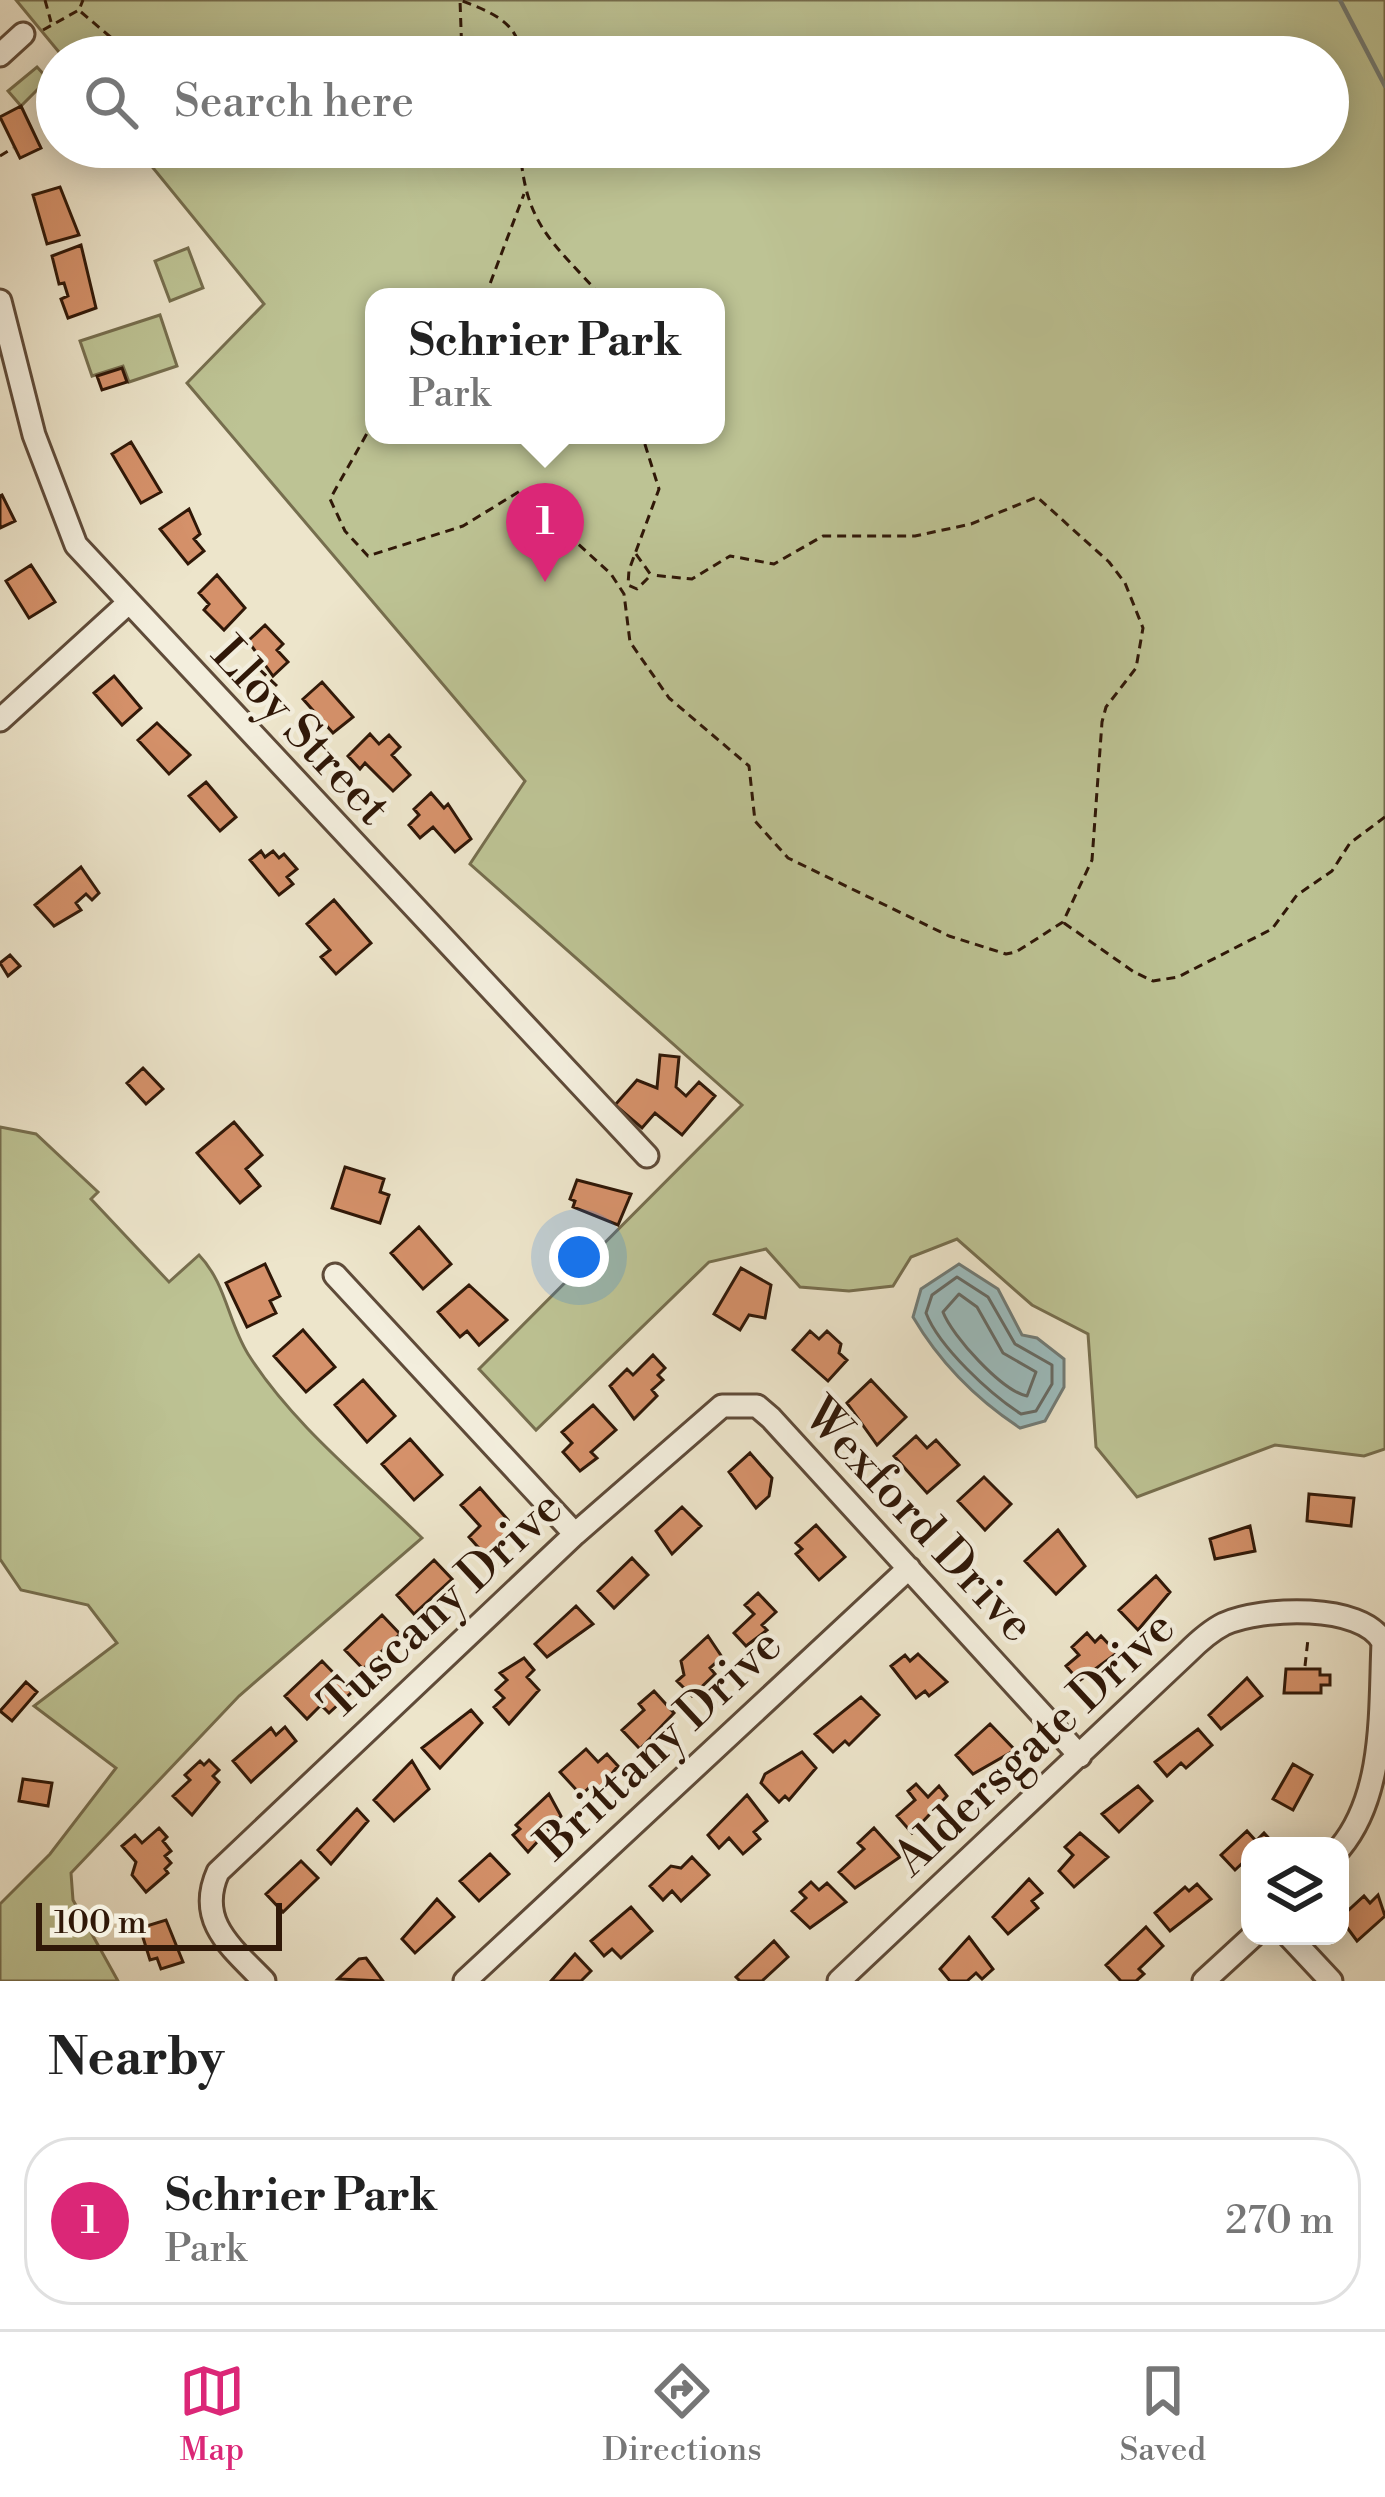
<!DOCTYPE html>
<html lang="en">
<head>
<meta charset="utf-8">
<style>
  :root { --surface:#fff; --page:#f6f6f6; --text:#222; --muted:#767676; --line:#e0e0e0; --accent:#db2777 }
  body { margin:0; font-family:"Libre Bodoni",serif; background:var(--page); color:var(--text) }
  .controls { position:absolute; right:36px; bottom:36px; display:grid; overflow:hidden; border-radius:24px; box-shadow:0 6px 30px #0003 }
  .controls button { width:108px; height:108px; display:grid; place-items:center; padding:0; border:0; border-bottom:3px solid var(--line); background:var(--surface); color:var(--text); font:60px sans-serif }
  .scale { position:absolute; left:36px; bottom:30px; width:246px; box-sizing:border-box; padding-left:12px; border:6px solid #301808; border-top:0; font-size:33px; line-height:42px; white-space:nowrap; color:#301808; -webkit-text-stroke:9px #f3eedd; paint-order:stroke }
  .you { position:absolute; left:579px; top:1257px; width:42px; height:42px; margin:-30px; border:9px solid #fff; border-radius:50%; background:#1a73e8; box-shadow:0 0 0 18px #1a73e833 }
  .badge { display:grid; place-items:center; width:78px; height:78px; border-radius:50%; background:var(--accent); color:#fff; font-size:39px; font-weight:700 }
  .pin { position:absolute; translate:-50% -99px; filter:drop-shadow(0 3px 6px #0008) }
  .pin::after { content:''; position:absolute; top:63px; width:42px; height:36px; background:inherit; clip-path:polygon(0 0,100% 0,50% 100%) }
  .popup { position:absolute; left:365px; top:288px; width:360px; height:156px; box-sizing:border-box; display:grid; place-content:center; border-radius:24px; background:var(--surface); filter:drop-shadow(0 3px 9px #0005); font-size:39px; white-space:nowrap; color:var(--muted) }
  .popup b { font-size:45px; color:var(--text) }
  .popup::after { content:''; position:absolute; left:50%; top:100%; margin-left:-24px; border:24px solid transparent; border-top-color:var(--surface) }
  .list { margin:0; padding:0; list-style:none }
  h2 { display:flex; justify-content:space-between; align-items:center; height:156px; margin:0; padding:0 48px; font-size:51px }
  h2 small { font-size:39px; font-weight:400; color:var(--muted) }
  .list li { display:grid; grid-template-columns:78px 1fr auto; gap:36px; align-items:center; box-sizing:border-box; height:168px; margin:0 24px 24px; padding:0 24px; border:3px solid var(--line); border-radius:48px }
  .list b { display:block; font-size:45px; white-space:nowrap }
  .list p { margin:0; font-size:39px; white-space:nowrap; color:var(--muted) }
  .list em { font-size:39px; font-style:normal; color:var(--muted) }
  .icon { flex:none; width:66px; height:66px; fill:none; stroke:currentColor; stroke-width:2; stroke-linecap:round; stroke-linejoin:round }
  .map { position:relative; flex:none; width:1385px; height:1981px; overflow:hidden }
  .search { position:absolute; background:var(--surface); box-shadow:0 6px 30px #0003; left:36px; right:36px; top:36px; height:132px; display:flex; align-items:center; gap:30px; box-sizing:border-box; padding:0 42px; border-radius:66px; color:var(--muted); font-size:45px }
  .sheet { height:348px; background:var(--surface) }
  nav { display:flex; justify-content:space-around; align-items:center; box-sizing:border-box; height:168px; border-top:3px solid var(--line); background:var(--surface); font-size:33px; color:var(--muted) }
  nav a { display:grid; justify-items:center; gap:6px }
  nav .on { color:var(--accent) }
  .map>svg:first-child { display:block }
</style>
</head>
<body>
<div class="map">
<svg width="1385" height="1981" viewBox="0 0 1385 1981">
  <rect width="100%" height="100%" fill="#ede5cb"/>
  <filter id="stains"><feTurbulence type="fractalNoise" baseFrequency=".00167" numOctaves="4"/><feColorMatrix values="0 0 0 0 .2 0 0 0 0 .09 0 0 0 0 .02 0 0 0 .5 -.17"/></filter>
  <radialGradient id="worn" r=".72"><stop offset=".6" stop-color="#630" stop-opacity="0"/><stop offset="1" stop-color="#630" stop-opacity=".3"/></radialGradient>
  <path fill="#bdc394" stroke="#766e4e" stroke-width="3" fill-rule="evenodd" d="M16 0H1385V1449L1364 1456 1275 1445 1137 1497 1096 1447 1088 1334 1032 1305 957 1239 911 1257 893 1286 849 1291 800 1287 766 1249 709 1262 536 1430 479 1369 742 1105 470 864 525 781 187 383 264 304 136 147H1328V57H63ZM374 297H716V435H374Z
    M37 67 48 79 21 106 8 91Z
    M188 248 203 288 170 301 155 261Z
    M160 315 177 366 129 382 123 366 92 376 80 341Z
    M0 1127 36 1134 98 1192 91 1199 169 1282 199 1255C226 1283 228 1322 248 1354 293 1425 363 1480 422 1538L239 1696 71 1873 73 1900 118 1981H0V1904L50 1854 116 1768 34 1706 117 1643 88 1605 21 1590 0 1559Z"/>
  <path fill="#9cbdbf" stroke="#717b76" stroke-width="3" d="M959 1264 998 1289 1022 1335 1037 1338 1064 1359V1387L1045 1421 1020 1428C976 1399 940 1363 913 1317L921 1289Z"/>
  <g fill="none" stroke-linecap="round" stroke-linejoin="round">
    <path stroke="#666a64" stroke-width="3" d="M957 1277 988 1297 1015 1344 1052 1365V1384L1036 1411 1021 1414C990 1394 939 1347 926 1313L932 1295Z
      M959 1294 977 1307 1003 1353 1036 1372 1027 1396C1002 1391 952 1336 943 1312Z"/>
    <path stroke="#717b76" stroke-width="4.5" d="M1340 0 1385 86"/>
  </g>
  <path fill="#d5916a" stroke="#301808" stroke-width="3" d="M21 106 41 148 20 158 0 117Z
    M60 187 79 235 47 244 33 195Z
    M81 245 96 308 68 318 61 299 68 296 64 283 59 284 52 256Z
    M122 368 127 382 102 390 97 376Z
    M131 442 161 492 141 503 112 454Z
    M2 495 15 521 0 528V496Z
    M189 509 200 534 194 539 204 551 188 564 160 529Z
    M31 565 55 602 29 618 6 581Z
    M217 575 245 608 224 630 204 610 209 604 199 593Z
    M265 625 283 644 277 650 288 662 273 676 248 641Z
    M114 676 141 708 122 725 94 693Z
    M322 682 353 717 333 733 303 699Z
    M157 723 190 755 169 774 138 740Z
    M370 734 379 744 389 735 400 747 392 755 410 775 393 791 365 763 360 769 348 756Z
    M206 782 236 817 220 831 189 796Z
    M431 793 444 808 448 804 471 839 455 852 433 827 420 838 409 825 419 815 414 809Z
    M261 851 265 857 273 851 279 858 284 854 297 869 287 877 293 884 279 895 250 860Z
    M81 867 99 893 92 900 86 894 76 903 81 910 54 926 35 905Z
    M334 900 371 943 336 974 321 957 330 950 307 924Z
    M10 955 20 966 8 976 0 963Z
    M660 1055 679 1057 676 1087 686 1096 699 1082 715 1096 682 1135 655 1113 642 1128 615 1105 637 1080 657 1088Z
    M143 1068 163 1089 146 1104 127 1083Z
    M234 1122 262 1155 246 1169 260 1186 240 1203 197 1153Z
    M345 1167 384 1179 380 1192 389 1195 380 1223 332 1208Z
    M577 1180 631 1194 618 1225 573 1207 575 1201 570 1199Z
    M419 1227 451 1264 423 1289 391 1253Z
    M265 1264 280 1296 270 1301 276 1313 247 1327 226 1283Z
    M741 1268 771 1285 765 1318 749 1315 740 1330 714 1314Z
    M469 1285 507 1320 479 1345 467 1331 460 1337 438 1312Z
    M303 1330 335 1367 306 1392 274 1356Z
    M810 1331 819 1339 827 1331 841 1344 839 1353 847 1360 828 1381 793 1350Z
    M653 1355 665 1368 658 1375 663 1380 652 1390 657 1396 634 1419 610 1386 627 1369 633 1375Z
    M363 1380 395 1416 367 1442 335 1405Z
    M871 1380 906 1417 877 1445 847 1403Z
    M593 1405 616 1430 591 1452 597 1458 580 1471 563 1452 572 1443 562 1432Z
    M916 1436 927 1448 936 1440 959 1465 927 1493 894 1456Z
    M410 1439 442 1475 414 1500 382 1464Z
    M750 1453 772 1478 769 1496 756 1508 729 1472Z
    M984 1477 1011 1504 985 1530 958 1501Z
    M480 1488 508 1520 501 1526 509 1535 485 1555 469 1537 480 1526 461 1505Z
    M1309 1494 1354 1498 1351 1526 1307 1521Z
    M682 1507 701 1526 672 1554 656 1531Z
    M816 1525 845 1557 819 1580 796 1554 802 1549 796 1543Z
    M1250 1526 1255 1551 1215 1559 1210 1539Z
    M1058 1530 1085 1566 1056 1594 1025 1561Z
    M632 1558 648 1575 614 1608 598 1591Z
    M434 1560 452 1579 414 1614 397 1595Z
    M1156 1576 1170 1592 1138 1630 1119 1610Z
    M758 1593 776 1612 762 1625 767 1630 746 1646 734 1633 754 1614 745 1605Z
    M576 1606 593 1624 547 1657 535 1644Z
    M382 1615 400 1634 363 1669 345 1650Z
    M1087 1633 1095 1642 1101 1636 1117 1653 1079 1681 1066 1666 1079 1655 1072 1647Z
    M708 1636 722 1657 710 1668 715 1674 692 1696 677 1681 684 1675 681 1661Z
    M918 1654 947 1682 929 1696 925 1691 916 1698 891 1666 905 1655 910 1661Z
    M524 1658 534 1670 527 1677 539 1690 509 1724 494 1707 504 1698 496 1690 507 1680 500 1673Z
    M322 1661 352 1692 329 1713 321 1705 307 1719 285 1696Z
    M1286 1669H1320V1675H1330V1685H1321V1693H1284Z
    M1247 1678 1262 1696 1221 1729 1209 1715Z
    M26 1682 37 1692 12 1721 0 1711Z
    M654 1691 674 1713 640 1749 622 1730 644 1710 639 1704Z
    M861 1697 879 1715 849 1745 845 1741 833 1752 815 1734Z
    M471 1710 482 1723 440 1768 422 1748Z
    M990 1724 1015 1750 973 1774 956 1755Z
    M285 1727 296 1741 251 1782 233 1761 271 1728 276 1735Z
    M1198 1729 1212 1745 1186 1768 1181 1763 1167 1776 1155 1762Z
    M586 1749 598 1762 607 1754 618 1766 597 1792 591 1786 581 1795 560 1772Z
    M802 1752 816 1768 789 1800 785 1796 779 1802 761 1783 765 1774Z
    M209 1760 219 1770 213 1776 219 1782 192 1815 173 1796 190 1780 185 1775 200 1761 204 1765Z
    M412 1761 429 1789 394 1821 374 1800Z
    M1293 1764 1312 1775 1293 1810 1273 1799Z
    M23 1779 52 1783 48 1806 19 1801Z
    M916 1784 928 1797 939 1786 947 1796 912 1833 897 1816 915 1800 908 1791Z
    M1138 1786 1152 1801 1119 1832 1102 1814Z
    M549 1794 561 1816 528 1852 513 1835 520 1829 516 1825Z
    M747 1795 767 1821 754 1832 760 1839 743 1854 729 1838 719 1848 708 1835Z
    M357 1809 368 1821 331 1864 318 1850Z
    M159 1828 167 1837 163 1841 171 1851 165 1856 171 1863 165 1869 168 1873 146 1892 132 1875 136 1862 122 1846 135 1835 142 1843Z
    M874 1828 900 1857 855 1888 839 1872 864 1849 858 1843Z
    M1247 1831 1256 1841 1264 1833 1274 1844 1250 1846V1856L1235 1870 1221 1855Z
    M1080 1833 1108 1857 1074 1887 1059 1871 1073 1855 1065 1847Z
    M490 1854 509 1874 479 1901 460 1881Z
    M692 1857 709 1875 681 1901 672 1891 663 1900 650 1886 671 1866 681 1868Z
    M301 1861 318 1878 283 1912 266 1894Z
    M1029 1879 1042 1893 1032 1901 1038 1908 1008 1934 993 1917Z
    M811 1882 819 1890 827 1883 846 1902 810 1928 792 1911 806 1898 800 1892Z
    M1197 1884 1211 1899 1170 1931 1155 1913 1185 1887 1189 1891Z
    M1378 1895 1385 1916 1357 1941 1340 1918 1364 1896 1370 1903Z
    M437 1899 454 1917 415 1953 402 1939Z
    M631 1907 652 1931 621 1958 612 1949 604 1956 591 1941Z
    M166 1920 183 1962 161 1969 157 1958 150 1960 140 1928Z
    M1146 1927 1163 1946 1139 1969 1144 1974 1136 1981H1121L1106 1965Z
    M969 1937 993 1969 982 1979 976 1973 967 1981H950L940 1969Z
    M774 1941 788 1957 762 1981H740L736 1977Z
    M575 1954 591 1971 581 1981H551Z
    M366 1958 383 1981 338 1979 359 1959Z"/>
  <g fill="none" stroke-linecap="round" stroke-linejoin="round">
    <g stroke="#5f4b39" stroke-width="27">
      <path id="minor" d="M0 55 23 34
        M0 301 34 435 76 545 647 1156
        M0 720 126 605
        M335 1275 575 1534
        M1289 1936 1331 1981
        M264 1981C231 1947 196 1921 218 1872L575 1534 722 1406H757L771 1418 1080 1756
        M465 1981 909 1568
        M839 1981 1187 1653C1198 1642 1210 1631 1224 1624 1262 1607 1362 1603 1383 1642 1380 1710 1385 1794 1340 1848
        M1204 1981 1253 1936"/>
    </g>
    <path stroke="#301808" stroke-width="3" stroke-dasharray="9 6" stroke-linecap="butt" d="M45 0 51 22
      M81 12 134 57
      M43 30 79 10 83 0
      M462 57 460 0C488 11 521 22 520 57
      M520 147C525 226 553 242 602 297
      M0 156 13 148
      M485 297 524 194
      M374 421 330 499 345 531 368 556 463 526 520 491 611 574 624 594 630 642 669 698 749 766 755 821 788 858 949 936 1006 954 1016 952 1063 922 1092 860 1102 722 1106 707 1136 668 1143 628 1125 583 1109 562 1037 497 971 524 915 536H823L774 564 730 556 692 579 651 575
      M636 554 651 575 637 589 628 585 629 570 659 489 642 435
      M260 656 257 667 277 686
      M1064 923 1134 972 1153 981 1178 977 1272 929 1297 895 1332 871 1350 843 1385 817
      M1305 1666 1308 1639"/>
    <use href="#minor" stroke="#f3eedd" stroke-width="21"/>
  </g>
  <g text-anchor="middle" stroke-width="9" stroke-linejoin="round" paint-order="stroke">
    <g font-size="48" fill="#301808" stroke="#f3eedd">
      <text transform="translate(302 730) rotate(47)" y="17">Lloy Street</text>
      <text transform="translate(920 1519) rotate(47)" y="17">Wexford Drive</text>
      <text transform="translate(440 1604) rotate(-43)" y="17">Tuscany Drive</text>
      <text transform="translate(1033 1742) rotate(-43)" y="17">Aldersgate Drive</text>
      <text transform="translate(658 1743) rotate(-43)" y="17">Brittany Drive</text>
    </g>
  </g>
  <rect width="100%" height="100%" filter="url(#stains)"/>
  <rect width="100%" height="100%" fill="url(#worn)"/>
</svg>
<div class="controls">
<button><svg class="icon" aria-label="layers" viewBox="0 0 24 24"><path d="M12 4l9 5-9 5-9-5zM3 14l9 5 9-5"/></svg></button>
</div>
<div class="scale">100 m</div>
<div class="you"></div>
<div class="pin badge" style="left:545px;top:582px">1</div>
<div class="popup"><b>Schrier Park</b>Park</div>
<div class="search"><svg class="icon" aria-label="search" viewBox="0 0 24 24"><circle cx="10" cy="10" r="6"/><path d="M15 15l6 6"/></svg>Search here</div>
</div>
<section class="sheet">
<h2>Nearby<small></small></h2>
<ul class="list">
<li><span class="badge">1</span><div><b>Schrier Park</b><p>Park</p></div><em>270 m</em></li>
</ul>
</section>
<nav>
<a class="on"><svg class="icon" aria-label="map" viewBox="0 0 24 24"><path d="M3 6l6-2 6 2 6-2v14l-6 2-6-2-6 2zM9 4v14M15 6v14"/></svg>Map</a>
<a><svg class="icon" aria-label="directions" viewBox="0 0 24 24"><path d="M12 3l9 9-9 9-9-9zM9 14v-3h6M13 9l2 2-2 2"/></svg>Directions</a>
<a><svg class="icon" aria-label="saved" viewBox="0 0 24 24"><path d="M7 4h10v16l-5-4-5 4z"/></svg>Saved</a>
</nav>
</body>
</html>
